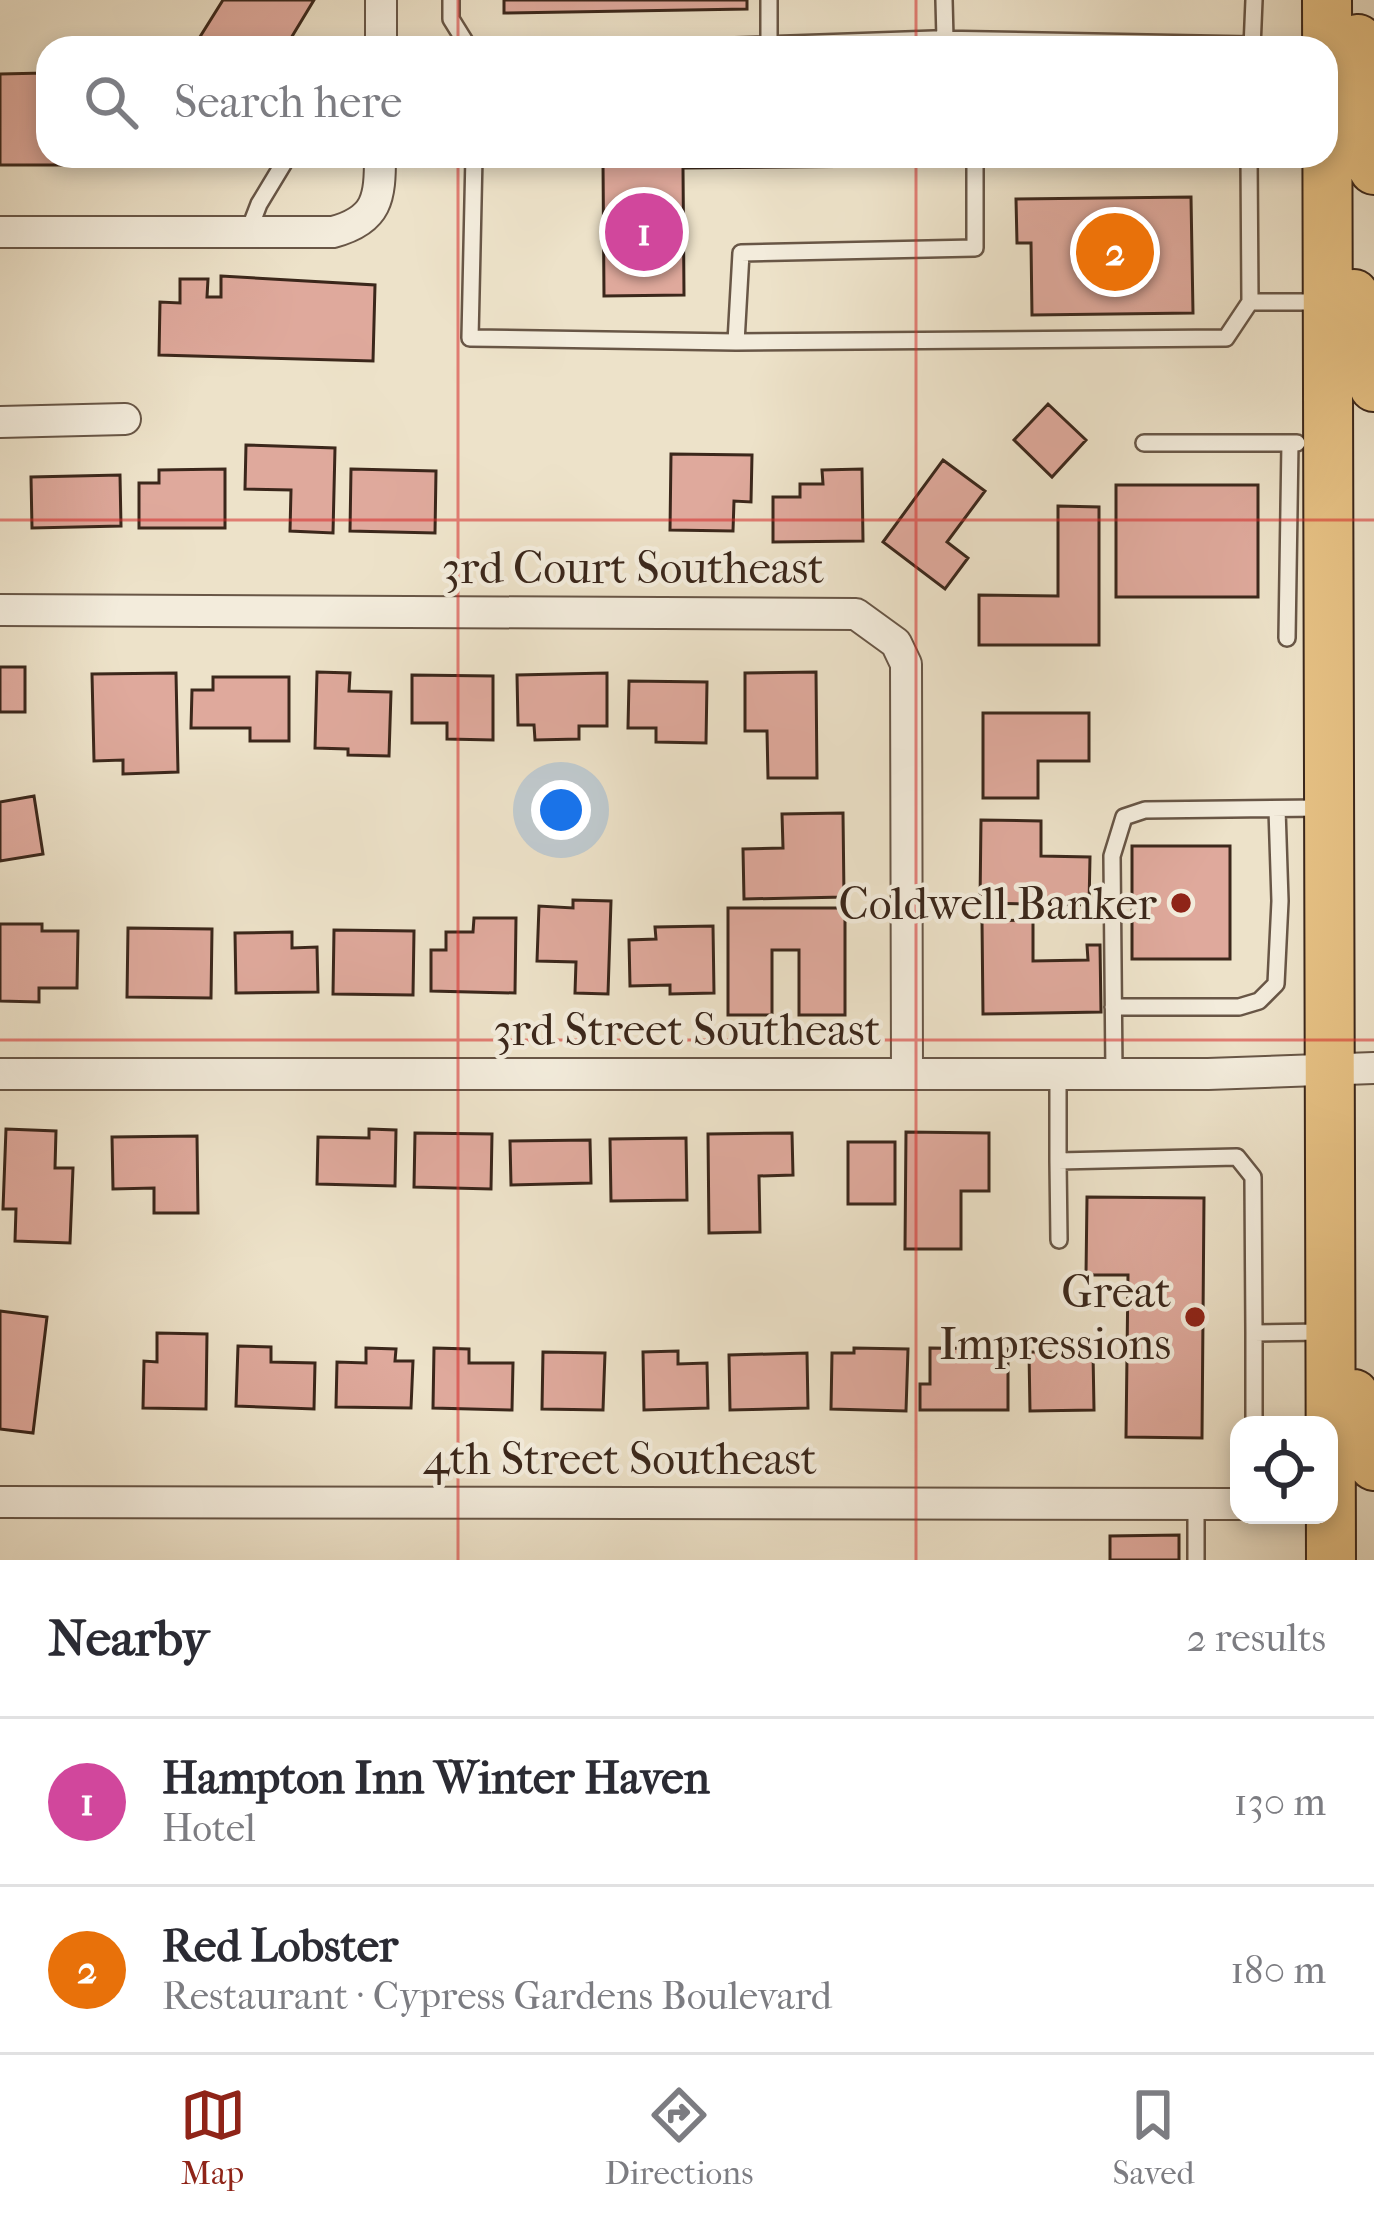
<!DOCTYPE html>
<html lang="en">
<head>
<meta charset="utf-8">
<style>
  :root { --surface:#fff; --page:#f2f2f3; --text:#2b2b33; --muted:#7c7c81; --line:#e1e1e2; --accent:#8f2418 }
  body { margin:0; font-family:"IM FELL French Canon",serif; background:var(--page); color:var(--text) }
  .controls { position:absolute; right:36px; bottom:36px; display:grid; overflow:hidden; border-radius:24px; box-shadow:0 6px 18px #0003 }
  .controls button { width:108px; height:108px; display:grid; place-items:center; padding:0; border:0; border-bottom:3px solid var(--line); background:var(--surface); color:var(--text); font:60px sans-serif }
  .you { position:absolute; left:561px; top:810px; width:42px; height:42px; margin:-30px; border:9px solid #fff; border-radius:50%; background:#1a73e8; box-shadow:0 0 0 18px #1a73e833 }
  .badge { display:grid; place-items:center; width:78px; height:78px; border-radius:50%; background:var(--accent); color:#fff; font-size:39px; font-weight:700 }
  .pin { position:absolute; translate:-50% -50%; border:6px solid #fff; box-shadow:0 3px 12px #0006 }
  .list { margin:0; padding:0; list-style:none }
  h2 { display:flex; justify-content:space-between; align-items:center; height:156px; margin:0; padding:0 48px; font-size:51px }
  h2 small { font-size:39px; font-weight:400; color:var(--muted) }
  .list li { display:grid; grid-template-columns:78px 1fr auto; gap:36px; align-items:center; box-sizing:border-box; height:168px; padding:0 48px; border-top:3px solid var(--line) }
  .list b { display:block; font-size:45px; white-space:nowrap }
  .list p { margin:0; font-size:39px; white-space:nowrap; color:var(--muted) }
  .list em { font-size:39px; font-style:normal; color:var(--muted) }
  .icon { flex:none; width:66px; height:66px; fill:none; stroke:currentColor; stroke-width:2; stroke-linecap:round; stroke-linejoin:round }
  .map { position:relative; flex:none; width:1374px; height:1560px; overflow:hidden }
  .search { position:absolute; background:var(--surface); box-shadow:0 6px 18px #0003; left:36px; right:36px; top:36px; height:132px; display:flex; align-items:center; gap:30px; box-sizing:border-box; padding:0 42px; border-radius:36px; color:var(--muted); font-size:45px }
  .sheet { height:492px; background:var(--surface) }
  nav { display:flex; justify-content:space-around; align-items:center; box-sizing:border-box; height:168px; border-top:3px solid var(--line); background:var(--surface); font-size:33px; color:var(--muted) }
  nav a { display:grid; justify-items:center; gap:6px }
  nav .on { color:var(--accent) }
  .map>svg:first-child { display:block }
</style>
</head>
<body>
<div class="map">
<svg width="1374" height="1560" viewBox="0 0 1374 1560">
  <rect width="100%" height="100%" fill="#ede2c9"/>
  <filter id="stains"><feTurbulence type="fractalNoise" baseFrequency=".00167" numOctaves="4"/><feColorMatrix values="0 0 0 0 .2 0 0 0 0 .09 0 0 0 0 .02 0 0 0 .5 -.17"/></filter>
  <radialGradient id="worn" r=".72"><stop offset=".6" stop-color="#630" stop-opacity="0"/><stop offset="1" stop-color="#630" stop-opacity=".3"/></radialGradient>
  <path fill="#dfa99c" stroke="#3b271b" stroke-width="3" d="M223 0H314L285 48H193Z
    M504 0H747V9L504 13Z
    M45 73 48 76V156H117V165H0V74Z
    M675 156H884V166L683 168 684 295 604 296 603 162 675 161Z
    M1191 197 1193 313 1032 315 1031 243H1017L1016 199Z
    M221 276 375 285 373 361 159 355 160 302 180 303V279H208L207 297H221Z
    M1048 404 1086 440 1052 477 1014 440Z
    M246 445 335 448 333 533 290 531 291 490 245 489Z
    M671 454 752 455 751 502 734 501 733 531 670 530Z
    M943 460 985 491 947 542 968 558 945 589 883 542Z
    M225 469V528H139V483H159V470Z
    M351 469 436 471 435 533 350 531Z
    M862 469 863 541 773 542V497H800V484H823L822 470Z
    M120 475 121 526 32 528 31 477Z
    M1116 485H1258V597H1116Z
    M1058 506 1099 507V645H979V595L1058 596Z
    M0 667H25V712H0Z
    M317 672 350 673 349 691 391 692 389 756 348 755V749L315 748Z
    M816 672 817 778H768L767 731H745V673Z
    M176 673 178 772 123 774V760L94 761 92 674Z
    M607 673V726H579V739L535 740 534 725H518L517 675Z
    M412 675 493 676V740L447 739V723H412Z
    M213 677H289V741H250V728H191L192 690H213Z
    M629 681 707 682 706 743 656 742V728H628Z
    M983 713H1089V761H1038V798H983Z
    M34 796 43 854 0 861V802Z
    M843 813 844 897 744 899 743 849 783 848 782 814Z
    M981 820 1041 821V856L1090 857 1089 905 980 903Z
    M1132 846H1230V959H1132Z
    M573 900 611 901 608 994 575 993 576 962 537 961 539 906 573 908Z
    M728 908H845V1015H799V950H772V1015H728Z
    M474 918H516L515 993 431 991V950H446V932H473Z
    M1033 920V961L1088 960 1087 945H1100L1101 1012 983 1014 982 921Z
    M0 924H42V931H78L77 988H39V1002L0 1001Z
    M713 926 714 993 670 994V985L630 986 629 940 656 939 655 927Z
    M128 928 212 929 211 998 127 997Z
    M334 930 414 931 413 995 333 994Z
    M292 932V948L317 947 318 992 236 993 235 933Z
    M6 1129 56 1131 55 1168H73L70 1243 15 1241 16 1209H3Z
    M369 1129 396 1130 395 1186 317 1184 318 1137 369 1138Z
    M906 1132 989 1133V1191H961V1249H905Z
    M415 1133 492 1134 491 1189 414 1187Z
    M792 1133 793 1175 759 1176 760 1232 709 1233 708 1134Z
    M197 1136 198 1213H154V1188L113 1189 112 1137Z
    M686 1138 687 1200 611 1201 610 1139Z
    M590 1140 591 1183 511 1185 510 1141Z
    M848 1142H895V1204H848Z
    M1087 1197 1204 1198 1202 1438 1126 1437 1128 1275H1086Z
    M0 1311 47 1317 33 1433 0 1429Z
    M157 1333 207 1334 206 1409 143 1408 144 1361 157 1362Z
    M238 1346 271 1347V1362L315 1363 314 1409 236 1406Z
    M366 1348 396 1349 395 1361H413L411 1408 336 1407 337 1362 366 1363Z
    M434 1348 469 1349V1363H513L512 1410 433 1408Z
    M854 1348 908 1349 906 1411 831 1409 832 1353H854Z
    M930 1348 1008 1349V1410H920V1384H930Z
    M678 1351V1364L707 1363 708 1408 644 1410 643 1352Z
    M543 1352 605 1353 603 1410 542 1409Z
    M1029 1352H1093L1094 1410 1030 1411Z
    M807 1353 808 1408 730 1410 729 1355Z
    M1179 1535V1560H1110V1536Z"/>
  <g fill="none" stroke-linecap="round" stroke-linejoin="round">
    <g stroke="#685646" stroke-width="20">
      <path id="lane" d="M451 0V19L469 48
        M769 0V45
        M944 0 945 39
        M676 48 934 39 1252 45
        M1252 48 1254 0
        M474 156 470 338 736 342
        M975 156V248L741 253 736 342 1226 338 1250 302
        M1249 156 1250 302H1323
        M249 230 259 204 288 156
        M1144 443H1297
        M1287 638 1290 443
        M1113 1007H1239L1259 1001 1276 984 1280 901 1277 809
        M1058 1074V1161L1237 1157 1253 1177 1254 1333
        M1114 1074 1112 856 1124 817 1145 810 1322 808
        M1058 1161 1059 1240
        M1254 1425V1333L1322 1332
        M1196 1504V1560"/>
    </g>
    <g stroke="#685646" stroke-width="34">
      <path id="street" d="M381 48V0
        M0 232H333C378 220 380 198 380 156
        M0 422 125 419
        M0 610 856 614 896 643 906 664 907 1074
        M0 1074H1208L1374 1068
        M0 1502 1239 1504"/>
    </g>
    <g stroke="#3b271b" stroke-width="52">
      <path id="primary" d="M1327 0 1331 1560
        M1358 39 1365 153 1374 170
        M1354 294 1363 358 1374 387
        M1354 1394 1360 1448 1374 1466"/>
    </g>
    <use href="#lane" stroke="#f3ecdc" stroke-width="15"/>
    <use href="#street" stroke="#f3ecdc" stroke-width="30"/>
    <use href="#primary" stroke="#e6c184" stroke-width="48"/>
  </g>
  <path fill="none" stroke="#d62828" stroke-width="3" stroke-opacity="0.55" d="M458 0V48M916 0V48M458 156V1560M916 156V1560M0 520H1374M0 1040H1374"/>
  <g fill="#8f2418" stroke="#f3ecdc" stroke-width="4.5">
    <circle cx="1181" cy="903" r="12"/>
    <circle cx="1195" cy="1317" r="12"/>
  </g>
  <g text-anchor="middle" stroke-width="9" stroke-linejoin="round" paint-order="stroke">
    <g font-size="45" fill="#3b271b" stroke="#f3ecdc">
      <text x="633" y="583">3rd Court Southeast</text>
      <text x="687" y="1045">3rd Street Southeast</text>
      <text x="620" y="1474">4th Street Southeast</text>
    </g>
    <g font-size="45" fill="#3b271b" stroke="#f3ecdc" text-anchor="end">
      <text x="1157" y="919">Coldwell Banker</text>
      <text x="1171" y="1307">Great<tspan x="1171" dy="52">Impressions</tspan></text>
    </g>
  </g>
  <rect width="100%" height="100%" filter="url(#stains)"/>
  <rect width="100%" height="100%" fill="url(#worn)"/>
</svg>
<div class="controls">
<button><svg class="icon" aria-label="locate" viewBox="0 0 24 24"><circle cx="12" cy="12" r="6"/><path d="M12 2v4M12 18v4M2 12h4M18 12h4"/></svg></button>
</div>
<div class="you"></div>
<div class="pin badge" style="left:644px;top:232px;background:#d1479c">1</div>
<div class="pin badge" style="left:1115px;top:252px;background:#e8710a">2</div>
<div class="search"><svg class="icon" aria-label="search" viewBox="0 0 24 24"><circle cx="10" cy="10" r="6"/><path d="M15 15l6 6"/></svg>Search here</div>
</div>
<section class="sheet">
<h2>Nearby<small>2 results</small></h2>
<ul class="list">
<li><span class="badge" style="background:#d1479c">1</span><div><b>Hampton Inn Winter Haven</b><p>Hotel</p></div><em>130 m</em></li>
<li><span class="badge" style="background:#e8710a">2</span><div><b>Red Lobster</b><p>Restaurant · Cypress Gardens Boulevard</p></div><em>180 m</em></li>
</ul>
</section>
<nav>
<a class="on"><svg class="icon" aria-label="map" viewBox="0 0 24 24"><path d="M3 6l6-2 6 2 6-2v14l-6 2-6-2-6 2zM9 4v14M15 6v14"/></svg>Map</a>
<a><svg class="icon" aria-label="directions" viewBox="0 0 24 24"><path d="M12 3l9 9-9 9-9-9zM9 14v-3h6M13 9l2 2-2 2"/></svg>Directions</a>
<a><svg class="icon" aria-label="saved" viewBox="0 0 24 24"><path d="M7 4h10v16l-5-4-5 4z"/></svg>Saved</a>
</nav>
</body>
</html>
